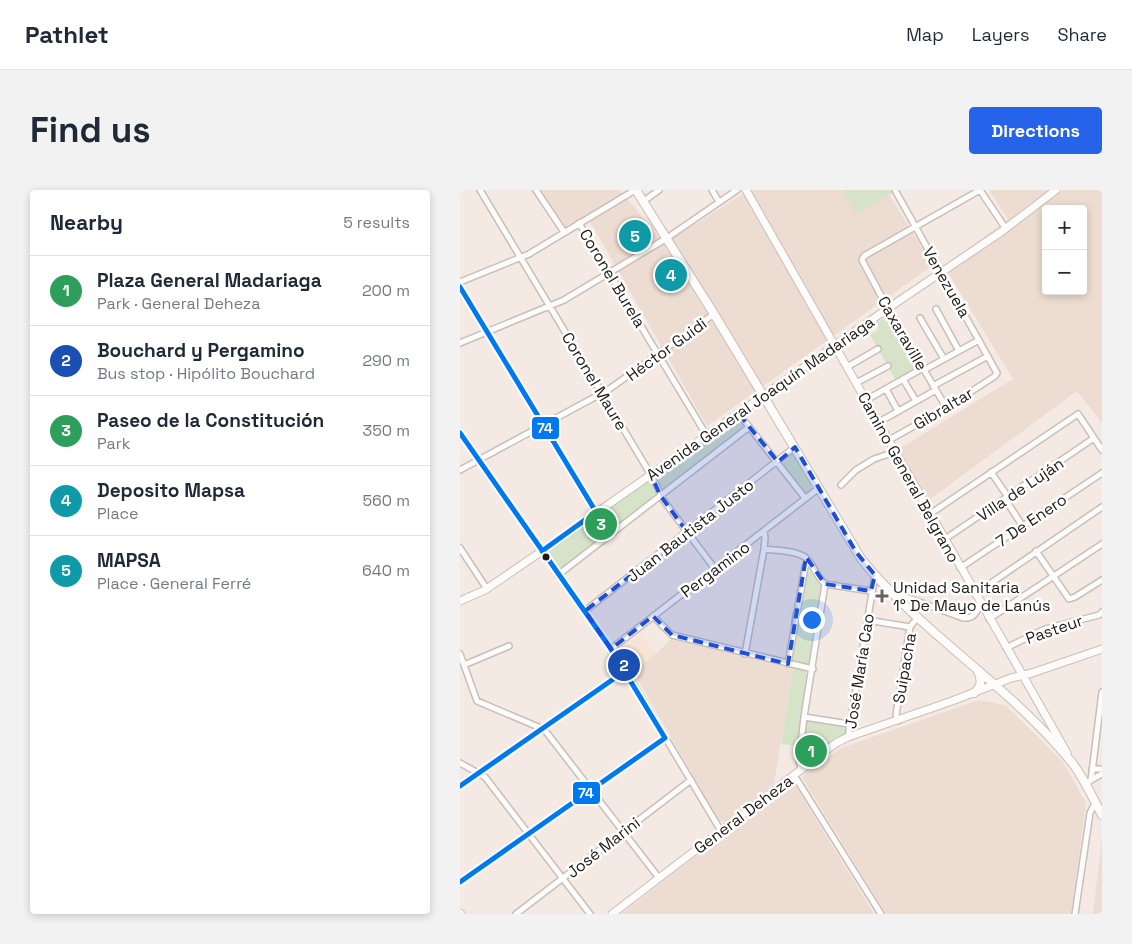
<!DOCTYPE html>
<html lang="en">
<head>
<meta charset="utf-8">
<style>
  :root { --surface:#fff; --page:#f2f2f3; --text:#1f2937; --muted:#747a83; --line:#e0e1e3; --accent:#2563eb }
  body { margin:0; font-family:"Space Grotesk",sans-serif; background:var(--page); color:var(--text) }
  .controls { position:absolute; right:15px; top:15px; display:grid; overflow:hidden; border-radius:5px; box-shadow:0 2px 8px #0003 }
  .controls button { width:45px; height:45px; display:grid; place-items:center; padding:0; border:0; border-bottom:1px solid var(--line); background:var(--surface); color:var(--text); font:25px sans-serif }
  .you { position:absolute; left:351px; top:429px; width:18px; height:18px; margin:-12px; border:4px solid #fff; border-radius:50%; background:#1a73e8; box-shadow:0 0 0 8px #1a73e833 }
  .badge { display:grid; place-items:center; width:32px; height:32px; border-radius:50%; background:var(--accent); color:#fff; font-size:16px; font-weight:700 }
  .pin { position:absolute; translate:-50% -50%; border:2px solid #fff; box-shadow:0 1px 5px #0006 }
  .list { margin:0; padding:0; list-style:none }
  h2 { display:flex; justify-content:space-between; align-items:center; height:65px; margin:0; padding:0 20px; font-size:21px }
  h2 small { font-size:16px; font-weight:400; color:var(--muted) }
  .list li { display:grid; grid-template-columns:32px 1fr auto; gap:15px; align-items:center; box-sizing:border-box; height:70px; padding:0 20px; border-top:1px solid var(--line) }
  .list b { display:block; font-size:19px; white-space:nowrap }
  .list p { margin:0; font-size:16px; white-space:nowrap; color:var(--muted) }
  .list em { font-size:16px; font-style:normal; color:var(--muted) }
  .map { position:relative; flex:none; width:642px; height:724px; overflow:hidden; border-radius:5px }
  header { display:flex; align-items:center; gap:30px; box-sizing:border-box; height:70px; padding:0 25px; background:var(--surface); border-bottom:1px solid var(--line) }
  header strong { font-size:24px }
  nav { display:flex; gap:28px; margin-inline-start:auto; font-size:18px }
  .intro { display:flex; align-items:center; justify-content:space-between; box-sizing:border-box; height:120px; padding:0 30px }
  h1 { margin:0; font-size:35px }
  .button { padding:12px 22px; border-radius:5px; background:var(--accent); color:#fff; font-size:18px; font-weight:700 }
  main { display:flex; gap:30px; padding:0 30px }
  aside { flex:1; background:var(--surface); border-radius:5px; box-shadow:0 2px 8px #0003 }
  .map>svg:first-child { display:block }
</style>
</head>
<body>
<header>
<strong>Pathlet</strong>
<nav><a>Map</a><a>Layers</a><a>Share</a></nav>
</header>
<div class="intro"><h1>Find us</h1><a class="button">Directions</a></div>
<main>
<aside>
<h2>Nearby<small>5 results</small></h2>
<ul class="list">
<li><span class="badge" style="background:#2e9e5b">1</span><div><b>Plaza General Madariaga</b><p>Park · General Deheza</p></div><em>200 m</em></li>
<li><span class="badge" style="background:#1a4fb4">2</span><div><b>Bouchard y Pergamino</b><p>Bus stop · Hipólito Bouchard</p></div><em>290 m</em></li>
<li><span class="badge" style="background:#2e9e5b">3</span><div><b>Paseo de la Constitución</b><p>Park</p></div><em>350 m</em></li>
<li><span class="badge" style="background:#0f9aa8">4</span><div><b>Deposito Mapsa</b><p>Place</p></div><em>560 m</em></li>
<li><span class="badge" style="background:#0f9aa8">5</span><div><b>MAPSA</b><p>Place · General Ferré</p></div><em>640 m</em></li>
</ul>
</aside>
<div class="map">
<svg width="642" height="724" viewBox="0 0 642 724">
  <rect width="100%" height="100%" fill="#f5eae3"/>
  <path fill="#f7e4d6" d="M181 445 196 464 173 481 158 462Z"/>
  <path fill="#ecdcd1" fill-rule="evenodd" d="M70 0H160L204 54 289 0H426L473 75 247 236 127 26 103 45Z
    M529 0H642V233L617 201 465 313 439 259 553 189 484 76 548 29ZM586 19H623V101H586Z
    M212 448 333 478 314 593 266 632 259 631 173 481 196 464Z
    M519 510 545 515 603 572 626 613 611 724H426L343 589V585L381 558Z
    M329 595H335L414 724H161Z
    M642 648V724H633Z"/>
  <path fill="#d7e3c8" d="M382 0H430L432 3 396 24Z
    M428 126 460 179 437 192 410 145 419 139 416 133Z
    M279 224 289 237 98 385 82 361Z
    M331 264 335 265 351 294V300L348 303 344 302 323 276V273Z
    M347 378 362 398 350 475 347 477 330 469Z
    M333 478 345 481 347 485 337 556 321 554Z
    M347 529 385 536V545L342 574 341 571Z"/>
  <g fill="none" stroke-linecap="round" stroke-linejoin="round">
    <g stroke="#c7bfb9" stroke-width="8">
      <path id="street" d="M20 0 191 285 204 311 255 379
        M76 0 104 42
        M252 0 259 12
        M520 0 546 39
        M184 11 199 0
        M119 33 247 246
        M0 92 69 64 175 0
        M0 97 136 322
        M476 119 499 161
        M460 128 484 169
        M0 153 104 110 207 48 277 0
        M387 177 418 159
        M464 180 519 150
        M443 189 456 211
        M396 193 428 176
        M473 196 528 166
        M426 199 438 221
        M406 210 463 178
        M486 217 428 119 402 70 404 66 520 0
        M279 224 345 308
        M419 232 476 200
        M0 243 162 475 261 641
        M429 250 483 220 535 186 537 183 435 0
        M0 280 148 200 254 124
        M531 282 548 307
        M381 295 396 280 414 269 435 262
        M545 309 562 335
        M470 324 618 224 642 260
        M485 349 634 248
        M0 358 27 399
        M304 359C317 361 341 360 349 371 355 379 358 388 365 394L411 401
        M576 361 609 409 615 407 642 390
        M500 378 642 283
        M98 385 289 237
        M432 402 503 428C513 429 517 423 520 414
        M515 404 642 317
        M125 421 335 257
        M193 426 212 445 353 479
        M529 429 642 354
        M407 430 450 437
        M546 458 585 439 639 425 642 422
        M151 459 359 298
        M0 464 17 511 83 539 87 543 199 688
        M285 464 304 359 305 348 304 341
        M328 474 345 377 349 371
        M4 475 49 456
        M344 527 389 534
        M438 531 436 525 450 437 458 427
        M388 547 415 385
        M0 573 25 587 130 724
        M341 579 339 570 344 527 365 394
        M632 579H642
        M334 585 421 724
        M631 590 642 584
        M625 595 631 590 642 502
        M0 596 165 481
        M0 692 205 548
        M56 724 231 590
        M615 724 630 623 635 613"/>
    </g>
    <g stroke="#c7bfb9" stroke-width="9">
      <path id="secondary" d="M286 0 607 563
        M0 411 25 400 82 361 427 119 541 42 596 0
        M0 723 1 724
        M152 724 376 553 388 547 492 511 551 488 572 483 642 459"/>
    </g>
    <g stroke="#c7bfb9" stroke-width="10">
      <path id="primary" d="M176 0 254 124 402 370C463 444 548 495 609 569 623 585 632 607 642 625
        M514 503C522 497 522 490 518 481"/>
    </g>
    <use href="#street" stroke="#fefcfb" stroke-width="5"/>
    <use href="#secondary" stroke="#fefcfb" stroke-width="7"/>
    <use href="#primary" stroke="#fefcfb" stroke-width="8"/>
    <g stroke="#fff" stroke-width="9">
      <path id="bus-1" d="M0 97 136 322 82 361
        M0 243 151 459 205 548 0 692
        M0 596 165 481"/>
    </g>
    <use href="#bus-1" stroke="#0079ef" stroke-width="5"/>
  </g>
  <path fill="#1d4ed8" fill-opacity="0.2" stroke="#1d4ed8" stroke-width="4" stroke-dasharray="10 6" stroke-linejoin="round" d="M279 224 318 272 335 257 396 362 415 385 411 401 365 394 346 367 328 474 212 445 193 426 151 459 125 421 227 342 200 305 191 285Z"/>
  <circle fill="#201a15" stroke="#fff" stroke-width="2" cx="86" cy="367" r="4.5"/>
  <path fill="#6b635d" stroke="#fff" stroke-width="2" d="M419.5 398.5h5v5h5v5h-5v5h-5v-5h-5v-5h5z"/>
  <g text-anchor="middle" stroke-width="5" stroke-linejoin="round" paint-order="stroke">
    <g font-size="16" fill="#201a15" stroke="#fff">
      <text transform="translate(153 88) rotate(59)" y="6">Coronel Burela</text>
      <text transform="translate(487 92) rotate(60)" y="6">Venezuela</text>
      <text transform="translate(443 143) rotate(60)" y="6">Caxaraville</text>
      <text transform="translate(206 159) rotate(-36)" y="6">Héctor Guidi</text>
      <text transform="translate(135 191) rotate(59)" y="6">Coronel Maure</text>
      <text transform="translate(300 208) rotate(-35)" y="6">Avenida General Joaquín Madariaga</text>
      <text transform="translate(483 218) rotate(-31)" y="6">Gibraltar</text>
      <text transform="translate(449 287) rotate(61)" y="6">Camino General Belgrano</text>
      <text transform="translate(560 299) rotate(-34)" y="6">Villa de Luján</text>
      <text transform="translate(571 330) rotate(-34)" y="6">7 De Enero</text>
      <text transform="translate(230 340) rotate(-38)" y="6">Juan Bautista Justo</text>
      <text transform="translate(255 379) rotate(-37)" y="6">Pergamino</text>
      <text transform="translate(594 439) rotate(-19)" y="6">Pasteur</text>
      <text transform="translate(444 478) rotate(-80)" y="6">Suipacha</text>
      <text transform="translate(399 481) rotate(-81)" y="6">José María Cao</text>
      <text transform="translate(283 624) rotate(-37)" y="6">General Deheza</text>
      <text transform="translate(143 657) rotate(-38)" y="6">José Marini</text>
    </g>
    <g font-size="16" fill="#201a15" stroke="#fff" text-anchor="start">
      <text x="433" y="403">Unidad Sanitaria<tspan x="433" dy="18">1° De Mayo de Lanús</tspan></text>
    </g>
  </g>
  <g stroke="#fff" stroke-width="2">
    <rect x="71" y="226" width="29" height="24" rx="5" fill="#0079ef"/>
    <rect x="112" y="591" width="29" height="24" rx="5" fill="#0079ef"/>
  </g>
  <g font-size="14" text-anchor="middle" font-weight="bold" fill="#fff">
    <text x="85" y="243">74</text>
    <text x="126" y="608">74</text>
  </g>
</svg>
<div class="controls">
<button>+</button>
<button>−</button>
</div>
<div class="you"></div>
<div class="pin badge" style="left:351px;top:561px;background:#2e9e5b">1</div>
<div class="pin badge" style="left:164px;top:475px;background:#1a4fb4">2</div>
<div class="pin badge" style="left:141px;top:334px;background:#2e9e5b">3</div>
<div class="pin badge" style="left:211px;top:85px;background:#0f9aa8">4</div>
<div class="pin badge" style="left:175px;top:46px;background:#0f9aa8">5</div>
</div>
</main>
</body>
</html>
